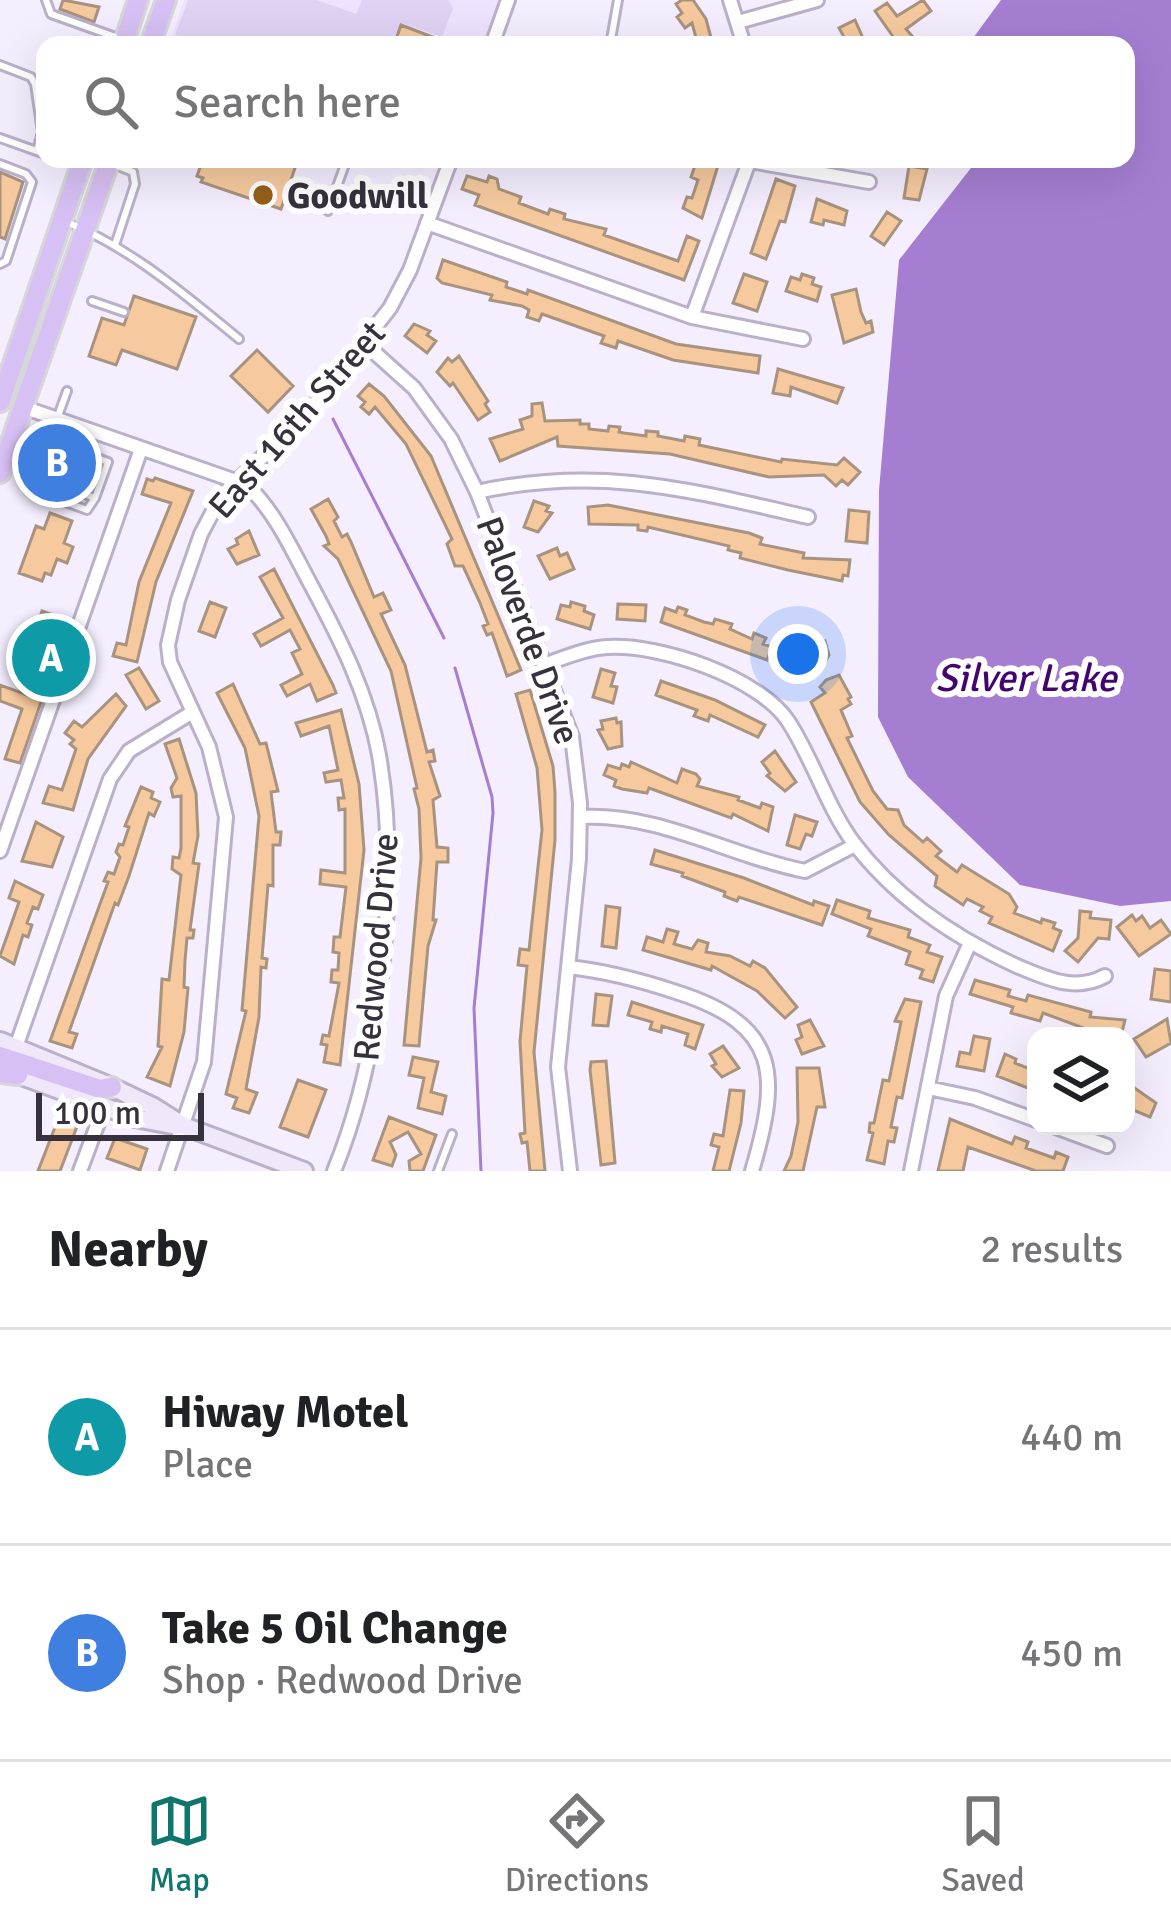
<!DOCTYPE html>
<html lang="en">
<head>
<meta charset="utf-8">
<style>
  :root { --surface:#fff; --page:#f6f6f6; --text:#202124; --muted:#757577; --line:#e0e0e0; --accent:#0f766e }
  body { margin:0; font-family:Signika,sans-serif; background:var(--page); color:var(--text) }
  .controls { position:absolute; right:36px; bottom:36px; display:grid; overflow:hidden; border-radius:24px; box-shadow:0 12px 48px #0002 }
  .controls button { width:108px; height:108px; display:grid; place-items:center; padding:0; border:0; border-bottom:3px solid var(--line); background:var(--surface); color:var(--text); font:60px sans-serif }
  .scale { position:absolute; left:36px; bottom:30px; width:168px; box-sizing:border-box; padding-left:12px; border:6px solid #36313c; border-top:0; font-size:33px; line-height:42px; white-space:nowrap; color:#36313c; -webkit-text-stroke:9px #fff; paint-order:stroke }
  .you { position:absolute; left:798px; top:654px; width:42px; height:42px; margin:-30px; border:9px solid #fff; border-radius:50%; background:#1a73e8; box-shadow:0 0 0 18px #1a73e833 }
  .badge { display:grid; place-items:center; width:78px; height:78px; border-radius:50%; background:var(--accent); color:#fff; font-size:39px; font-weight:700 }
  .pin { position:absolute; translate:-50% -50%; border:6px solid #fff; box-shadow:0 3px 12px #0006 }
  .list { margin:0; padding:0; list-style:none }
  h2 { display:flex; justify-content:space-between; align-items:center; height:156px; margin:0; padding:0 48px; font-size:51px }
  h2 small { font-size:39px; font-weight:400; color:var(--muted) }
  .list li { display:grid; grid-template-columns:78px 1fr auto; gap:36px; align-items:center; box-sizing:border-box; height:216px; padding:0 48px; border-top:3px solid var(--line) }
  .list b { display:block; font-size:45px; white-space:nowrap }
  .list p { margin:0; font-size:39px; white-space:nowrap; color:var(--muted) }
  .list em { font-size:39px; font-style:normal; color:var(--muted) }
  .icon { flex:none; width:66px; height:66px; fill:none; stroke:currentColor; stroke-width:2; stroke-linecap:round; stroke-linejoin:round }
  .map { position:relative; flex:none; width:1171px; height:1171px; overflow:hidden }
  .search { position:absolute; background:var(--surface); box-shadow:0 12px 48px #0002; left:36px; right:36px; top:36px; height:132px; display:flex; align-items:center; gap:30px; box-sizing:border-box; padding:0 42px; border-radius:24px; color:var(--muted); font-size:45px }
  .sheet { height:588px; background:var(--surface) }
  nav { display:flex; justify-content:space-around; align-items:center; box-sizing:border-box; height:168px; border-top:3px solid var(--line); background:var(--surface); font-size:33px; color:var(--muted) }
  nav a { display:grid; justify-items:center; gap:6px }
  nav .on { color:var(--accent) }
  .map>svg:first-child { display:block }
</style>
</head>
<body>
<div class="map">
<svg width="1171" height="1171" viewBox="0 0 1171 1171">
  <rect width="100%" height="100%" fill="#f5eeff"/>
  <path fill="#eee3fe" d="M184 0H500L484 45H194L172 37Z"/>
  <path fill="#e0d2f3" d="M188 0H317L356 14 362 0H448L453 8 442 37 402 23 390 45H220L175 35Z"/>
  <path fill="#a57ed2" d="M1001 0H1171V901L1120 906 1020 885 908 777 878 717 879 490 899 260 978 159H1126V45H968Z"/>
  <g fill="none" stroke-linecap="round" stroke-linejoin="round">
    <path stroke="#a57ed2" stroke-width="3" d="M333 419 444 638
      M455 668 492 797 493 813 474 1008 481 1171"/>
  </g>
  <path fill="#f6ca9e" stroke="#a8937f" stroke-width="3" d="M63 0 99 7 94 22 60 9Z
    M682 0H693L706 19 713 45H698L692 23 685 28 677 17 682 13 676 4Z
    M923 0 931 11 906 29 912 36 899 45 875 11 887 3 897 16Z
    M855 20 866 45H826L844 37 839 28Z
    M401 25 435 38 433 45H394Z
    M203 159H286L296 165 281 209 201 182 203 178 197 176Z
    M705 159H720L702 218 683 208 687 197 692 198 698 180 691 177 697 160 704 162Z
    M909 166 927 169 919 200 904 198Z
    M0 172 23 182 5 239 0 237Z
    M467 176 487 182 489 176 497 179 499 189 521 197 519 203 548 214 550 209 565 214 564 219 606 229 604 235 678 261 687 236 699 241 684 280 475 205 479 195 462 189Z
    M776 179 795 186 785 222 780 221 766 259 751 253Z
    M817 199 847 211 844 225 824 220 823 225 811 222Z
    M887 212 901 221 884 245 871 236Z
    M443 260 507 282 506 287 527 294 528 290 676 344 760 356 758 373 673 360 618 341 616 348 601 343 604 336 542 314 539 321 527 317 529 310 522 306 490 300 492 295 442 283 437 278Z
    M744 274 767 282 757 311 733 303Z
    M802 274 814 278 812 284 821 287 817 301 786 291 791 277 800 280Z
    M856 289 861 312 866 323 871 321 873 332 844 343 832 295Z
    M134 296 196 317 177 369 122 350 116 365 89 356 102 318 124 325Z
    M414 324 430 331 427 335 436 341 427 353 405 336Z
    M257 350 293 386 268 412 231 376Z
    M459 356 488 401 485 404 490 412 478 420 453 383 450 386 437 372 448 358 452 362Z
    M778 369 843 388 837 403 791 387 790 396 773 393Z
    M369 384 384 396 431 456 521 670 507 676 492 633 487 635 483 626 488 624 480 603 463 566H455L447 544 452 539 406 444 375 407 369 414 361 407 365 402 358 396Z
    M542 403 545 421 580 420V424H589V429L608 431 609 426 620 427 619 432 624 433 646 436V431L658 432V436L684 441 685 436 700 439 699 445 781 462 782 459 837 465 844 458 860 472 848 485 842 480 836 486 824 475 769 477 670 454 558 446 557 437 500 461 490 439 523 429 520 420 532 416V404Z
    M43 450 49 461 60 456 91 469 85 485 46 469 35 472Z
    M155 478 193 491 156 582 137 662 113 656 117 643 126 645 139 582 171 503 142 494 147 479 153 481Z
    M328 499 338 517 334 521 342 537 347 534 351 542 374 597 383 593 391 610 381 614 405 665 427 752 433 750 435 761 429 762 440 796 433 800 437 847 448 848V862H437L433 920H436L428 946 419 1046 404 1045 421 858 419 809 414 789 417 788 391 671 338 559 324 546 329 544 326 536 311 509Z
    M534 501 549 506 546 511 552 513 538 532 524 527Z
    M608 505 749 533 762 538 760 544 804 553 803 558 850 560 848 576 843 575 842 581 788 570 740 558 741 553 728 550 729 546 648 527 647 531 638 530V525L589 524 588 507Z
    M849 510 869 512 867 543 846 541Z
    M50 513 72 521 64 543 73 547 67 563 57 559 51 575 45 573 42 581 19 573 36 526 44 529Z
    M249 531 259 555 237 564 228 549 238 544 236 539Z
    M557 548 560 556 567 553 574 569 550 579 538 556Z
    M274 569 333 685 336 693 317 701 310 684 287 696 281 685 302 674 292 653 300 649 290 630 261 646 254 634 283 618 260 577Z
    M210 602 226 608 215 637 199 631Z
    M571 602 585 606 584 611 594 615 590 629 557 619 561 605 570 607Z
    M618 604 646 605 645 621 617 619Z
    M678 607 687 610 685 615 704 622 713 624 715 619 732 624 730 629 752 639 754 633 766 638 763 644 772 647 767 660 661 622 665 608 676 612Z
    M42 611 69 621 20 763 5 759 22 709 0 701V685L30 696 53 631 37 626Z
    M815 632 819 643 825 641 829 655 823 666 820 659 809 663 802 655 790 659 785 647Z
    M139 668 159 701 146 709 126 675Z
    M601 669 615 673 611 686 617 687 613 703 593 697Z
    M839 675 851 697 848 699 851 704 841 710 852 736 847 738 873 791 887 809 898 810 904 825 923 842 927 838 941 851 936 856 957 872 962 865 1009 894 1017 907 1014 913 1041 923 1042 919 1055 923 1053 928 1061 931 1053 951 989 923 992 917 980 911 983 907 967 899 963 905 935 886 937 876 889 835 860 802 811 702 825 693 820 687 826 680Z
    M661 681 715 700 765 725 758 737 710 715 708 721 694 716 697 710 656 695Z
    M233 684 260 744 266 743 278 791 271 792 276 832H281L280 845H273V886L268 885 262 958 267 959 266 968 261 967 259 1017 246 1089 257 1093 249 1113 233 1108 237 1098 226 1094 246 1011 242 1010 259 816 245 748 217 693Z
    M530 690 553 766 555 792V840L534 1052 545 1171H530L527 1142 522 1143 520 1134 525 1133 520 1041 527 966 518 965 520 949 529 950 542 830 537 768 516 694Z
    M116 694 126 706 88 759 73 810 43 803 49 786 62 790 76 749 70 744 74 740 65 733 74 721 82 727Z
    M341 710 359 784 364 850 340 1065 324 1062 327 1045 321 1044 323 1035 329 1036 339 983 331 982 332 970H338L339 953 333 952 334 937H340L346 887 320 884 321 870 345 873V809L339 810 338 798H344L341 780 326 782 324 773 338 770 329 726 301 736 296 723Z
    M616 718 617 723 621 722 622 746 608 749 598 730 603 729 601 721Z
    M179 739 196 793 198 836 193 863 199 864 190 930H194L193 938H187L185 960 184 987 188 988 184 1032 170 1086 147 1077 162 1047 158 1046 162 979 169 980 181 875 172 869 173 857 179 858 181 848V796L173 797 171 788 177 778 165 744Z
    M775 751 796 782 785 791 767 776 770 773 762 762Z
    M631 762 677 783 682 769 696 774 700 779 697 786 739 797 738 800 760 808 762 803 773 807 768 831 733 814 731 818 649 788 647 793 622 789 614 786 616 780 604 775 608 765 620 769 622 764 629 767Z
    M141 787 153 792 151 798 160 802 154 816 149 813 129 876 118 905 115 903 69 1032 77 1034 72 1048 50 1041 108 882 104 881 108 872 114 874 120 857 116 852 119 844 123 845 129 827 125 826Z
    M795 815 817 822 812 836 806 834 800 849 787 845Z
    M36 822 63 837 52 867 22 861Z
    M655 850 744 878 813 905 814 901 829 906 822 925 739 897 737 901 724 896 725 892 682 876 683 873 651 864Z
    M15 881 43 895 38 909 33 907 27 923 32 925 28 937 23 935 14 964 0 956 19 902 9 898Z
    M837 900 870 911 868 918 910 930 908 937 930 945 927 952 942 957 933 982 920 978 923 970 906 964 910 952 868 936 871 929 832 914Z
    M606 906 620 908 616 948 602 946Z
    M1080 911 1091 912 1090 918 1111 920 1109 939 1098 938 1078 962 1065 951 1078 938Z
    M1132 915 1136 921 1142 916 1150 928 1161 920 1171 934 1139 956 1117 927Z
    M667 929 678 932 674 944 692 949 698 940 708 943 706 952 730 956 750 966 753 961 765 968 797 1007 785 1018 757 991 712 966 711 970 643 950 647 937 663 942Z
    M1155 969 1171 971V1002L1151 999Z
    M975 980 1010 990 1008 996 1026 1001 1028 995 1091 1012 1090 1017 1125 1020 1121 1036H1105L1043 1013 1040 1021 1011 1013 1013 1007 970 994Z
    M596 994 612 996 608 1026 593 1025Z
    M905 999 921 1002 902 1098 897 1097 891 1127 897 1128 894 1142 888 1141 884 1164 867 1160 873 1133 869 1132 870 1123H874L883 1080 889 1081 901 1022 895 1021Z
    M632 1002 703 1025 695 1049 685 1045 688 1034 662 1026 661 1032 650 1029 652 1022 628 1015Z
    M1167 1019 1171 1043 1146 1057 1134 1039Z
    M810 1020 824 1046 802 1054 796 1040 802 1037 798 1025Z
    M974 1036 990 1039 984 1071 957 1066 960 1052 970 1054Z
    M723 1046 739 1068 722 1077 712 1066 716 1064 710 1054Z
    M1005 1054 1016 1059 1015 1063 1035 1071 1028 1088 997 1076Z
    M413 1057 438 1062 431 1092 446 1096 442 1114 418 1108 424 1078 409 1075Z
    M606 1061 615 1163 601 1165 590 1070 591 1062Z
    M797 1068H819L825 1107H817L803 1171H784L791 1156 798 1122Z
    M298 1080 326 1090 308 1137 280 1127Z
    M1126 1082 1156 1103 1150 1117 1126 1107Z
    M730 1090 744 1091 741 1123 729 1171H713L719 1147 711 1145 714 1134 723 1136Z
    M59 1117 78 1124 60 1171H38Z
    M389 1117 436 1135 423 1171H410L409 1161 421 1154 408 1132 390 1142 396 1155 392 1166 373 1160Z
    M950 1119 1012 1144 1015 1137 1028 1142 1026 1148 1054 1158 1056 1152 1068 1157 1063 1171H1036L968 1147 963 1171H938Z
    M115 1138 147 1149 140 1170 107 1158Z"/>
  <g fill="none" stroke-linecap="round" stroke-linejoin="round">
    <g stroke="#bbb0ca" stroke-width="12">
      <path id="service" d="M46 0 51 14 121 39
        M610 45 618 0
        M0 65 31 77 35 84 42 132 37 151
        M0 138 45 154
        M570 160V159
        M0 164 26 174 32 182 6 261 0 264
        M113 164 133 172 135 184 115 245
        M328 211 347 159
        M64 221C130 247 184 294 239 339
        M92 301 124 312
        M58 416 67 391
        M45 476 44 479 95 498 108 462 59 444 52 454
        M44 479V494L87 510 95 498
        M438 1171 452 1134"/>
    </g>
    <g stroke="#bbb0ca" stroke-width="18">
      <path id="minor" d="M730 0 744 45
        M738 22 817 0
        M492 45 508 0
        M750 161 869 182
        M427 223 692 317 803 339
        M692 317 750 159
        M365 344 414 388 451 439 477 492 572 737 580 803 579 859 558 1067 570 1171
        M23 407 247 485C276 513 292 550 311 585 340 639 368 694 379 755 400 879 382 1054 334 1171
        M477 492C600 465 689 490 808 517
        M546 664C566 657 587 648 608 647 660 644 758 677 788 721 813 759 826 805 853 842 896 899 955 938 1019 967 1048 979 1075 992 1105 976
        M581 817C661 813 729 856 805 871L855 845
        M0 851 141 449
        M568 967C606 971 640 980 676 992 781 1025 780 1076 752 1171
        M16 1047 110 779 129 751 191 713
        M928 1088 975 1098 1036 1120
        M1053 1126 1107 1146
        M80 1171 104 1107
        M167 1171 204 1062 226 817 209 747 170 662 168 645 178 600 201 534 221 496 303 419 390 308 410 270 451 159
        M911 1171 946 996 969 945"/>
    </g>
    <g stroke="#bbb0ca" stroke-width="22">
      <path id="secondary" d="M0 1041 112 1087 154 1107 184 1126 304 1171
        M8 1071 135 1118 177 1126"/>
    </g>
    <g stroke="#d7d6d8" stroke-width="24">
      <path id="trunk" d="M123 45 138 0
        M150 45 166 0
        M0 402 83 159
        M0 473 110 159
        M0 1056 100 1089 112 1087
        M0 1073 18 1075"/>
    </g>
    <use href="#service" stroke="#fff" stroke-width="6"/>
    <use href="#minor" stroke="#fff" stroke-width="12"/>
    <use href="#secondary" stroke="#f0e7fb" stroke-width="16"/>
    <use href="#trunk" stroke="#d7c0f4" stroke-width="18"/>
  </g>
  <circle fill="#975f19" stroke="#fff" stroke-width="4.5" cx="263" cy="195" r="12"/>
  <g text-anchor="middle" stroke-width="12" stroke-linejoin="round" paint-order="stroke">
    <g font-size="36" font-weight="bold" fill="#36313c" stroke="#fff" text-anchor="start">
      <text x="287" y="208">Goodwill</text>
    </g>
    <g font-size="36" fill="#36313c" stroke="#fff">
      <text transform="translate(296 419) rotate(-49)" y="13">East 16th Street</text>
      <text transform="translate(529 630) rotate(70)" y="13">Paloverde Drive</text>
      <text transform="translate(375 947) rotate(-85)" y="13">Redwood Drive</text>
    </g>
    <g font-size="39" font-style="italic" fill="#44046f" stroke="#fff">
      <text x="1026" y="691">Silver Lake</text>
    </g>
  </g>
</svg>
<div class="controls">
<button><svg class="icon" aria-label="layers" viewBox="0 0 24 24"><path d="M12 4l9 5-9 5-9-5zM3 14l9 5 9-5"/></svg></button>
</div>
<div class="scale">100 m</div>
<div class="you"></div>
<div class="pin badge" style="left:51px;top:658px;background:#0f9aa8">A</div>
<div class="pin badge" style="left:57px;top:463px;background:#3f7fe0">B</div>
<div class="search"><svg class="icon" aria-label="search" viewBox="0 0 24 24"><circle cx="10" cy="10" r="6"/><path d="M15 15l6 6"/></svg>Search here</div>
</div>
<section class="sheet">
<h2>Nearby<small>2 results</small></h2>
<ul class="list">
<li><span class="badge" style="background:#0f9aa8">A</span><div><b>Hiway Motel</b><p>Place</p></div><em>440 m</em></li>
<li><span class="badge" style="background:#3f7fe0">B</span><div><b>Take 5 Oil Change</b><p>Shop · Redwood Drive</p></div><em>450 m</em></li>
</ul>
</section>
<nav>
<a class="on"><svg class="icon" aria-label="map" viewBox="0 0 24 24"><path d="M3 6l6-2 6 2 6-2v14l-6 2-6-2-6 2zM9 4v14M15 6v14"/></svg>Map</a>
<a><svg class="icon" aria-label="directions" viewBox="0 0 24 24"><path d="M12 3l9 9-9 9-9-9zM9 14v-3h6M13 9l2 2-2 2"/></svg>Directions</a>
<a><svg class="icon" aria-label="saved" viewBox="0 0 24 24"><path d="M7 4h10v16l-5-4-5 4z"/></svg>Saved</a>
</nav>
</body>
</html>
